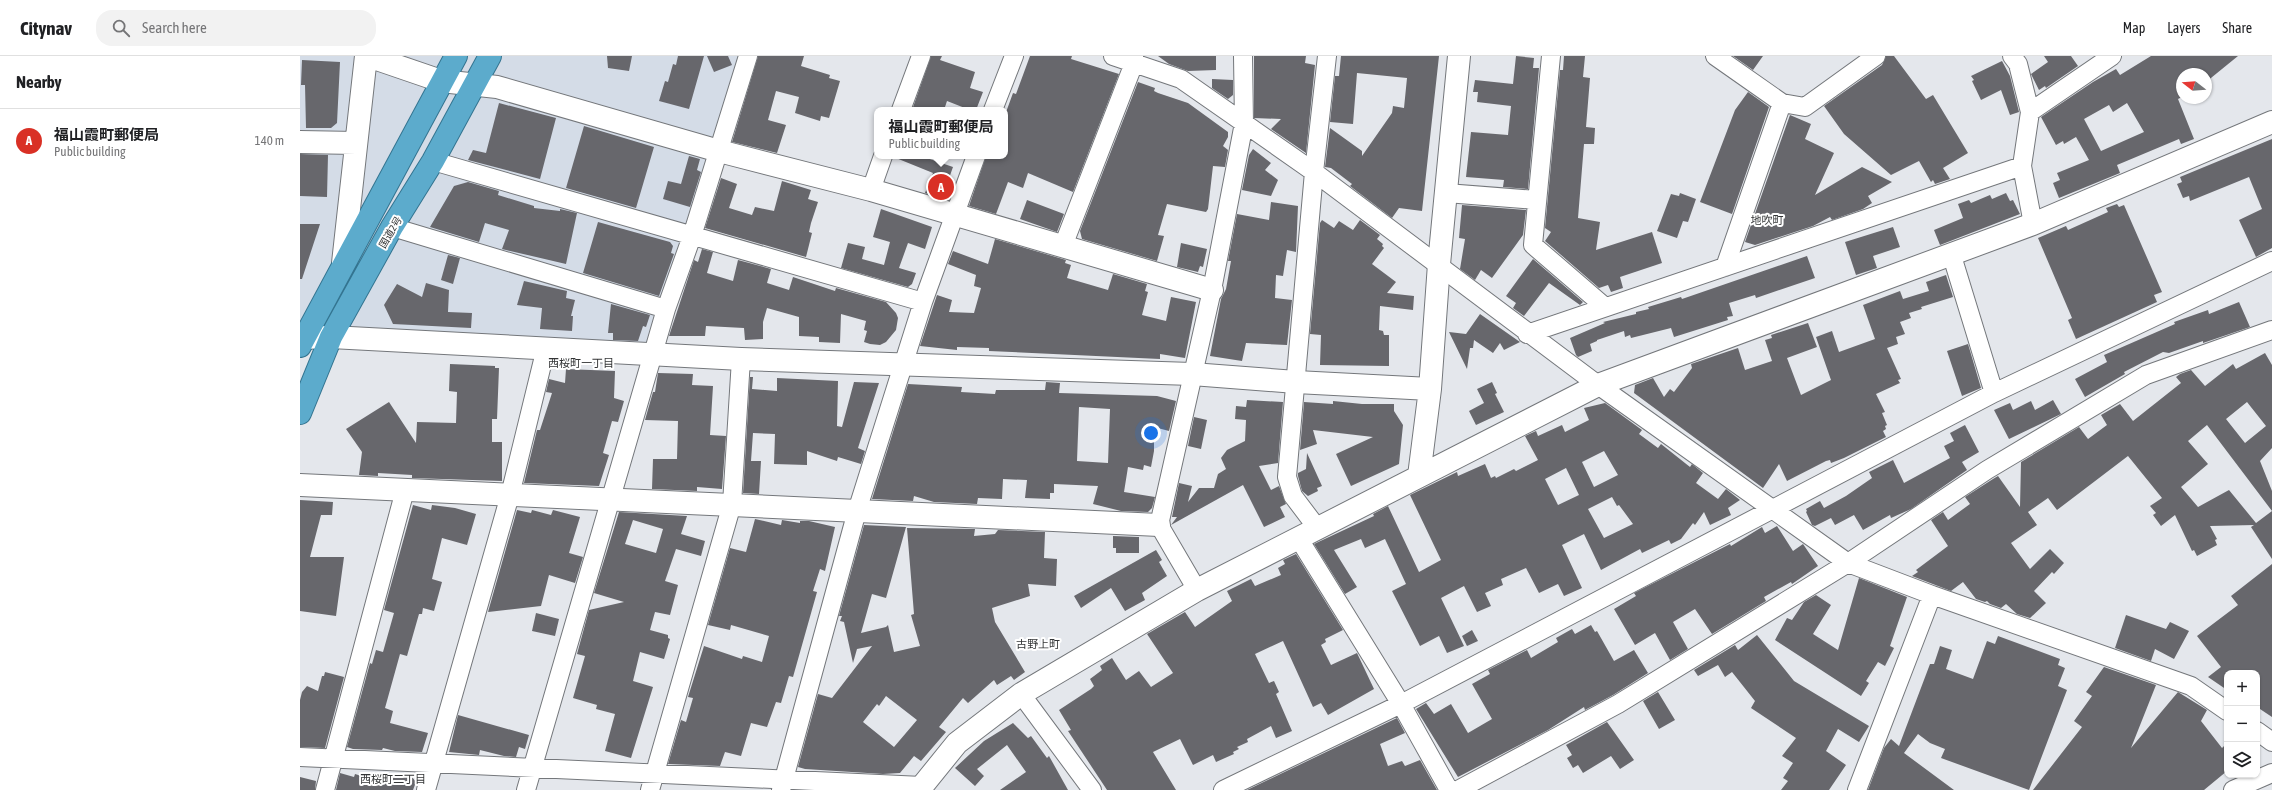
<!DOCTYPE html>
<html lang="en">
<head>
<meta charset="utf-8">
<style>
  :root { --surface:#fff; --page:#f2f2f2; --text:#202124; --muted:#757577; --line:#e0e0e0; --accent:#d93025 }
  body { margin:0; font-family:"Asap Condensed","Noto Sans JP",sans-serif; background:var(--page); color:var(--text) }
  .controls { position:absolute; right:12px; bottom:12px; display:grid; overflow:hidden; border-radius:8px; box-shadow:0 1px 3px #0004 }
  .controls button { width:36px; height:36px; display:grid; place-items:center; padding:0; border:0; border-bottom:1px solid var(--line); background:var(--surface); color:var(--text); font:20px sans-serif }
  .compass { position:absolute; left:1876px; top:12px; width:36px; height:36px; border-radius:50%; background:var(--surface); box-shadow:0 1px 3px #0004; rotate:287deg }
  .you { position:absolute; left:851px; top:377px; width:14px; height:14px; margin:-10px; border:3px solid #fff; border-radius:50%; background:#1a73e8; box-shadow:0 0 0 6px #1a73e833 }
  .badge { display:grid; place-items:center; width:26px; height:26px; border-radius:50%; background:var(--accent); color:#fff; font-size:13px; font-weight:700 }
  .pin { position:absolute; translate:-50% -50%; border:2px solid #fff; box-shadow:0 1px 4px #0006 }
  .popup { position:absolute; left:574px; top:51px; width:134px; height:52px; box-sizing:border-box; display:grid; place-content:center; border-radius:8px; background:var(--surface); filter:drop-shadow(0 1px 3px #0005); font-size:13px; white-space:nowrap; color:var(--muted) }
  .popup b { font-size:15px; color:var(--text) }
  .popup::after { content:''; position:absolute; left:50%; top:100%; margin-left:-8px; border:8px solid transparent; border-top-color:var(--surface) }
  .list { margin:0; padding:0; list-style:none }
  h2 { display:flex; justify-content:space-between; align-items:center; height:52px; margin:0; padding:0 16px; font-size:17px }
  h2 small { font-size:13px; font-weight:400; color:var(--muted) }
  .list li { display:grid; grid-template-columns:26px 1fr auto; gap:12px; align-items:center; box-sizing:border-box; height:64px; padding:0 16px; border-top:1px solid var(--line) }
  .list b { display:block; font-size:15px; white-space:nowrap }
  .list p { margin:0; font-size:13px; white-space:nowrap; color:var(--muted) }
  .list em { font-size:13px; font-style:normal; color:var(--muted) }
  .icon { flex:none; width:22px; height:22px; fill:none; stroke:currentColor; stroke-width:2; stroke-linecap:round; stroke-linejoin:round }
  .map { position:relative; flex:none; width:1972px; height:734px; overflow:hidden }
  header { display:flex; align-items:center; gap:24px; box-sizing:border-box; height:56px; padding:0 20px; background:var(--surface); border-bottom:1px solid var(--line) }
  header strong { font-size:19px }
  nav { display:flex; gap:22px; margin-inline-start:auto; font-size:14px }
  .search { width:280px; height:36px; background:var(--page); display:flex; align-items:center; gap:10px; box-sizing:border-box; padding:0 14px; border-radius:16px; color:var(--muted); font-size:15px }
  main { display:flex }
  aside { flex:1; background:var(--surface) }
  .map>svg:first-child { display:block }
</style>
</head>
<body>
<header>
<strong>Citynav</strong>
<div class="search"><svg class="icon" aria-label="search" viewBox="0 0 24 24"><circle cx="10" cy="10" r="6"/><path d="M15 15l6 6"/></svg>Search here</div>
<nav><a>Map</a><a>Layers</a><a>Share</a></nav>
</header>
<main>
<aside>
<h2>Nearby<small></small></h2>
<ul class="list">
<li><span class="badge">A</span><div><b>福山霞町郵便局</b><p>Public building</p></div><em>140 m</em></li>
</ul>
</aside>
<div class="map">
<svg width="1972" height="734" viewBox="0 0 1972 734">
  <rect width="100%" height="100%" fill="#e4e7ec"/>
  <path fill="#d4dce7" d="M0 0H442L346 296 0 284Z"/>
  <path fill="#67676c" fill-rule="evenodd" d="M307 0H332L329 15 308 12Z
    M378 0H404L389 53 359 45 365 25 368 26 373 8 376 9Z
    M407 0H428L432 9 414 16Z
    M458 0H504L501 10 530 19 529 22 540 25 529 62 521 60 520 65 495 57 499 41 476 35 468 64 486 69 477 97 432 86Z
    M631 0H642L640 4 675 16 670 32 683 36 676 54H670L647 45 644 54H612Z
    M730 0H772L771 3 819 18 773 136 728 117 723 132 708 126 696 158 669 150 686 100H705V59L713 37 716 38Z
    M858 0H916V14L888 15 869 8Z
    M954 0H1006L1005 7 1015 9 1006 97 971 73 981 63 954 62Z
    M1041 0H1139L1122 155 1099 152 1092 162 1050 130 1052 128 1031 112 1025 111 1030 72 1062 95V100L1092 57 1093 50 1104 52 1107 22 1057 17 1053 68 1030 66 1035 20H1039Z
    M1216 0 1234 2 1233 12H1239L1228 133 1203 131 1204 124 1166 121 1171 76 1208 79 1211 50 1177 46 1178 36H1173L1175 24 1213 28Z
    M1264 0H1285L1283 21 1290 22 1286 71 1295 72 1294 88H1284L1278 162 1300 166 1296 194 1352 176 1362 207 1320 221 1323 232 1311 236 1308 229 1299 232 1245 185 1251 176 1245 172 1260 14H1263Z
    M1433 0H1463L1453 14Z
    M1586 0H1594L1626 43 1633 39 1668 97 1643 112 1650 123 1635 128 1633 124 1631 126 1619 105 1591 119 1544 78 1524 50 1582 9Z
    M1744 0H1771L1778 10 1746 32 1745 30 1739 34 1731 18 1748 6Z
    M1851 0H1938L1906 26V18H1882V41L1878 43 1894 83 1881 88 1879 83 1817 109 1820 117 1759 142 1753 127 1760 124 1757 117 1789 104 1776 81 1764 88 1763 85 1756 89 1741 61 1793 26 1816 13 1820 19ZM1827 47 1844 76 1801 95 1784 63 1809 49 1813 56Z
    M2 4 40 6 37 67 31 72H6L5 29H1Z
    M1702 5 1710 20 1719 56 1710 59 1701 34 1681 44 1672 25 1674 24 1671 20Z
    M912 23 933 24V39L928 43 912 32Z
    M838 26 855 32 854 35 858 37 888 47 928 76V81L923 90 928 94 925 111 913 110 908 153 906 156 867 148 858 179 864 180 857 205 782 183 780 175Z
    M1448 36 1469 51 1432 158 1400 146 1435 54Z
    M199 47 256 62 240 123 168 104 173 94 186 97Z
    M1490 59 1511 68 1505 83 1534 97 1515 139 1562 111 1592 126 1568 140 1572 147 1563 153 1532 164 1530 161 1513 170 1455 189 1445 186Z
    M284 70 354 91 336 152 266 132Z
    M1972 83V192L1956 201 1939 164 1962 153 1949 121 1890 145 1889 140 1883 142 1877 128 1882 126 1880 121Z
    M953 93 971 107 965 114 978 124 971 140 942 134 949 99Z
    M0 98 28 99 27 141 0 140Z
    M389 100 400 103 397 114 401 116 390 151 363 143 368 125 381 128Z
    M597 100H621L653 111 642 142 625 137 633 117 596 102Z
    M421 122 437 128 429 152 452 159 455 151 474 155 482 125 511 134 508 143 518 146 511 167 509 176 512 177 506 201 405 172Z
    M168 126 199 135 198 139 234 150V152L260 155V153L277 157 266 208 202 193 209 174 185 167 179 186 130 171 154 130Z
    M1380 137 1396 143 1388 166 1383 165 1377 182 1357 175 1371 138 1379 140Z
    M1706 137 1710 145 1713 144 1720 158 1640 189 1634 174 1663 162 1658 148 1669 144 1671 147 1690 139 1692 143Z
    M727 144 764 158 757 176 720 163Z
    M971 146 998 150 996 196 987 194 983 220 976 219 975 242 992 244 987 289 946 287 942 305 910 300 921 243 926 233 931 205H928L937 158 969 164Z
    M1817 148 1819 151 1824 149 1862 236 1854 239 1857 246 1776 283 1768 264 1772 262 1738 182 1766 170 1768 174 1808 156 1806 152Z
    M1162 149 1226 154 1223 179 1192 222 1181 214 1175 224 1160 213 1165 183 1159 182Z
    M581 153 632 171 625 193 608 187 599 212 616 217 612 228 608 231 541 212 548 187 565 191 562 203 584 209 590 186 573 181Z
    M1022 164 1034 172 1039 165 1053 174 1060 164 1080 179 1077 183 1083 188 1082 190 1084 192 1072 208 1096 226 1087 237 1114 240 1113 254 1080 250 1079 274 1083 275 1084 279H1089V310L1020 309 1021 279 1010 278 1020 167Z
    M298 166 370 186 373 190 371 197 374 198 359 240 283 217Z
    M0 168H20L2 223H0Z
    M1593 171 1600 191 1573 200 1577 212 1556 219 1545 186Z
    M695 183 766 204 765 207 771 209 767 222 808 234 813 218 847 228 845 235 848 236 842 259 866 265 871 241 896 246 885 302 860 298V303L689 295V292L657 291V294L620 290 637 239 652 244 649 256 674 257 681 232 674 230 676 219 648 208 653 195 688 208Z
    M881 187 907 193 903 211 900 210 898 216 877 211Z
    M402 193 413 196 407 217 433 225 438 204 471 213 467 227 489 234 493 221 535 235 536 232 586 246 596 257 598 262 596 274 586 286 580 289 570 288 564 286 567 275 564 274 566 265 541 258 540 287 519 286V281L499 280V261L467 252 463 266V283L445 284 444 272 406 270 405 280H369L394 204 398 206Z
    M148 199 160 202 153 228 141 224Z
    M1507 200 1515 222 1456 242 1455 239 1429 247 1433 260 1427 261 1428 264 1374 281 1371 272 1331 282 1330 279 1325 281 1324 275 1297 284V285L1290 288 1292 295 1278 301 1276 299 1270 282 1305 267 1303 266 1336 258V256L1349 253 1348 251 1381 241 1382 243Z
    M1233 203 1283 246 1280 249 1249 227 1224 260 1213 252 1216 247 1206 240Z
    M1646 219 1653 241 1621 251 1622 253 1609 257 1611 262 1600 266 1605 278 1596 281 1598 288 1587 292 1601 323 1598 324 1600 327 1576 338 1585 356 1582 357 1587 369 1585 370 1586 373 1583 375 1586 381 1544 402 1531 407 1530 404 1526 405 1487 425 1479 408 1463 432 1334 337 1335 329 1353 322 1364 341 1370 333 1374 336 1392 312 1391 308 1438 292 1445 314 1472 305 1465 284 1472 282 1471 279 1508 267 1517 291 1487 302 1501 339 1531 324 1516 281 1532 275 1539 296 1575 283 1563 249 1600 235 1603 243 1629 235 1626 226Z
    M224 225 267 235 266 242 275 244 271 260H273L272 275 240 273 242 252 217 249Z
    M126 227 149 234 148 256 172 257 171 272 93 268 84 249 97 228 122 241Z
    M1939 246 1950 271 1903 287V285L1869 297 1863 296 1824 316 1825 318 1785 341 1775 323 1807 306 1804 299 1875 268 1874 266 1908 254 1909 258Z
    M311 248 350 259 346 271 343 270 338 285 313 284V277H308Z
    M1180 258 1220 286 1204 294 1200 287 1193 297 1174 284 1173 292H1170L1167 313 1149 276 1166 278Z
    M1668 288 1681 332 1662 340 1647 295Z
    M1965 297 1972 309V392L1960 405 1972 435V503L1951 471 1954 469 1910 470 1917 483 1915 484 1917 489 1897 500 1894 494 1892 495 1875 459 1861 470 1853 459 1856 457 1850 450 1862 442 1828 400 1757 454 1748 442 1728 456 1737 469 1711 487 1730 513 1750 493 1764 507 1754 518 1752 516 1734 535 1746 547 1730 562 1717 558 1706 548 1701 552 1690 548 1687 545 1685 546 1676 543 1663 526 1651 535 1612 520 1618 516 1616 514 1648 490 1631 464 1643 456 1648 464 1670 448 1665 441 1693 423 1698 420 1720 451 1721 406 1779 371 1788 383 1807 369 1801 359 1820 348 1833 365 1881 327 1876 321 1880 318 1891 314 1905 330 1933 308 1936 313ZM1947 346 1966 370 1945 387 1926 363ZM1907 369 1972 455 1956 467 1929 434 1898 451 1881 431 1908 408 1888 385Z
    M150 308 195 310V312H199L197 363H192V386H202V425L112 422V419L78 417V420L59 419 62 396 46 373 89 346 116 387 117 366 156 367 157 336 149 335Z
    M266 313 315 315 314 342 324 345 318 366 312 365 303 397 309 399 299 430 224 427 237 374H240L252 337 246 336 249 323 265 327Z
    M358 317 393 318 392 329 413 330 410 379 426 380 422 433 397 431V435L352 433 353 403H377L378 365 345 364 353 336H355Z
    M450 321H453L452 333 477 335V322L538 325 537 370 542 371 554 326 579 327 558 392 565 395 561 408 538 401 537 405 507 395V409L474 408 475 378 453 377 451 405H461L459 438 443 437Z
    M746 326 760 327 759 337 857 340 876 345 869 375 854 371V395L851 411 844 409 843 414 828 411 824 436 855 441 852 452 848 456 821 455 793 448 798 430 754 428V437H750V443L725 442 727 424 703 423 702 443 678 442 677 448 634 446 614 440 613 445 572 443 608 328 662 331 661 336 695 338 696 334H745ZM779 351 810 353 808 407 777 405Z
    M1192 326 1197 337 1195 338 1204 356 1176 369 1169 355 1184 347 1177 333Z
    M947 344 983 346 978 407 959 410 971 434 979 430 986 448 980 451 985 461 964 471 943 429 871 469 877 461H872L879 427 892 430 888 446 899 432H914L918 418 926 413 921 402 927 394 945 385 946 364 935 363 936 350 946 351Z
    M1753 344 1761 358 1709 383 1694 354 1710 347 1713 354 1731 345 1735 354Z
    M1033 345 1062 348H1094V355L1103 369 1099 408 1051 430 1036 398 1073 381 1013 374 1017 388 1000 394 1004 346 1033 348Z
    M1305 347 1342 374 1339 378 1358 392 1361 388 1390 411 1392 408 1403 417 1396 427 1418 443 1426 433 1440 444 1428 452 1431 459 1410 469 1404 456 1395 469 1393 467 1381 483 1371 488 1369 484 1342 497 1340 493 1301 514 1284 478 1262 489 1282 532 1264 540 1258 528 1239 537 1226 512 1201 523 1203 529 1185 537 1191 550 1177 556 1164 530 1141 542 1164 590 1147 597 1139 580 1120 590 1092 535 1106 528 1085 483 1065 492 1061 483 1034 494 1057 531 1045 538 1014 488 1074 460 1073 458 1088 450 1119 516 1141 504 1110 439 1157 416 1158 420 1185 408 1191 422 1195 420 1196 422 1214 413 1216 415 1238 404 1225 380 1236 375 1238 380 1262 369 1265 376 1289 364 1284 352ZM1304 395 1318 419 1294 431 1282 406ZM1266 412 1279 439 1258 449 1245 423ZM1312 441 1317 450 1319 449 1333 468 1304 482 1288 453Z
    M894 361 907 364 901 393 888 390Z
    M1665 369 1679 396 1662 406 1667 414 1611 453 1591 462 1590 459 1563 474 1554 459 1535 469 1531 462 1515 470 1512 469 1506 456 1507 455 1506 453 1520 445 1524 452 1546 440 1572 422 1569 416 1593 404 1604 427 1650 402 1644 390 1654 385 1650 377Z
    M1007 397 1022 430 1017 432 1018 435 1008 440 1002 435 998 420V417L1006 413Z
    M0 444 33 446 32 459H21L10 501H44L36 560 0 555Z
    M113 449 131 454 132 449 155 452 176 458 167 489 142 482 132 523 142 526 134 555 123 552 122 558H119L107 600 100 598 85 652 93 655 90 667 128 677 122 696 95 695 83 692 82 694 53 693 47 691 70 607 72 608 76 594 83 596 94 557 84 554Z
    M217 454 231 457 232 454 251 459 253 454 280 461 269 497 283 501 275 527 249 519 241 550 188 556Z
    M319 456 387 460 381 478 405 485 401 500 376 493 365 525 378 529 370 559 355 556 350 574 368 579V582L370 583 364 603 340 596 333 625 353 631 331 702 305 695 315 658 296 653 297 649 273 642 285 600 277 598 289 554 324 546 294 537ZM333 464 363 473 356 497 325 488Z
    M455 463 481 469 482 464 500 467V465H509L535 471 525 515 520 513 513 535 517 536 493 621 489 620 481 647 476 646 467 671 451 667 441 700 425 696 420 710 368 708 381 664 386 666 393 642 388 641 404 590 442 603 443 600 462 606 469 580 431 569 430 574 408 569 430 492 446 496Z
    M564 469 606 471 586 542 572 538 561 577 586 571 588 569 594 596 620 590 611 559 614 558 607 472 675 473 674 480 695 478 698 474 745 476 744 502 757 503 756 530 728 528 730 540 692 552 695 566 725 616 714 624 711 620 697 629 694 624 668 647 663 642 639 671 646 676 621 705 614 700 600 717 583 718 505 713 498 711 518 638 532 642 572 590 557 593 553 607 544 566 540 565 542 560H539ZM586 640 617 664 594 691 563 666 577 648 579 650Z
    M1477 470 1493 495 1503 488 1518 510 1492 528 1491 526 1464 541 1466 545 1412 578 1395 553 1373 566 1388 593 1370 604 1355 577 1335 589 1314 553 1336 540 1334 537 1430 488 1431 490 1462 471 1465 477Z
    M813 480 839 481V497H816V492H813Z
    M856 494 862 504 859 506 867 520 842 537 845 544 825 555 811 532 781 552 774 540Z
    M996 498 1043 574 1025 583 1026 586 1021 589 1031 609 1057 597 1074 633 1028 659 1021 647 1013 651 983 585 955 598 969 627 974 625 979 636 976 638 992 675 976 682 971 670 947 683 948 686 937 691 939 693 933 696 934 698 916 706 913 699 893 709 880 683 853 696 876 734H807L768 675 771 674 759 654 791 633 794 630 790 623 802 614 800 610 812 602 826 624 839 615 851 631 873 617 847 578 885 556 895 571 932 545 927 535 951 523 955 530 981 519 978 512 985 508 983 504Z
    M1972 508V661L1957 651V617H1927V634L1908 621 1921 611 1897 580 1938 549 1931 540Z
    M1559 522 1607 541 1590 590 1594 592 1585 610 1578 606 1566 625 1569 627 1561 640 1475 584 1487 562 1492 564 1504 546 1516 539 1531 549 1513 578 1538 594Z
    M236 557 259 563 255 580 232 575Z
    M1826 559 1866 573 1870 566 1889 575 1874 603 1855 593 1851 605 1815 592Z
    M1291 569 1295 576 1297 575 1314 605 1334 594 1348 617 1313 639 1285 654 1284 651 1248 674 1158 721 1116 653 1126 647 1134 658 1151 648 1168 677 1192 663 1172 628 1190 618 1188 614 1227 594 1231 602 1258 586 1256 582 1272 573 1275 578Z
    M1172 574 1178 585 1167 590 1162 580Z
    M1457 579 1494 625 1569 670 1559 686 1538 673 1526 695 1546 709 1529 734H1481L1488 725 1483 722 1493 707 1482 700 1496 682 1451 652 1455 645 1432 616 1425 621 1418 609 1398 620 1394 614 1435 589 1438 594Z
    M1698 580 1760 603 1758 609 1765 612 1758 630 1767 634 1729 734 1641 702 1645 693 1630 687 1618 678 1604 697 1654 734H1568L1584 692 1591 683 1599 690 1630 608H1634L1640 590 1652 594 1646 613 1673 623 1687 585 1695 588Z
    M1804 611 1856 629 1831 692 1878 636 1907 654 1901 665 1922 692 1927 687V715L1904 734H1733L1782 671 1774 665 1792 640 1786 636Z
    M25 616 44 621 25 692 0 691V644L2 636 7 630 18 635 22 620H24Z
    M1358 636 1375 664 1359 673 1343 645Z
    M158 659 229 679 225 693 219 691 216 701 204 700 180 694 179 699 149 696Z
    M1097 662 1105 677 1080 688 1088 710 1102 705 1105 710 1120 704 1137 734H947Z
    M1307 666 1334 704 1320 713 1311 700 1283 717 1278 709 1273 712 1267 702 1272 699 1266 689Z
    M713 667 728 682 731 680 747 702 749 700 768 734H700L726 716 707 689 677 713 684 720 675 730 655 712 684 685Z
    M40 717 54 721 55 718 78 725V719L112 721 116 726 113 734H36Z
    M0 721 16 725 15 734H0Z"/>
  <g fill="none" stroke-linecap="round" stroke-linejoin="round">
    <g stroke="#74777b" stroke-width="20">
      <path id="minor" d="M813 0 881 23 1014 116 1298 329 1548 507 1632 539 1891 630 1927 655
        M1251 0 1233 189 1305 251
        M1415 0 1482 47 1425 211
        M1712 0 1718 8 1730 56 1722 110 1733 168
        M1482 47 1505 51 1576 0
        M601 54 621 0
        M693 54 714 0
        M1730 56 1812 0
        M133 105 623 246
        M571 134 583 100
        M1146 137 1237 144
        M92 171 366 253
        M763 190 834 7V0
        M1652 200 1694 337
        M1227 278 1722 110
        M1018 473 993 440 987 421 1014 116 1027 0
        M999 483 1101 648 1149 734
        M897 534 859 469 912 234 944 67 943 0
        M721 638 792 734
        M1957 675 1972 686
        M0 701 622 730
        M25 734 105 434
        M126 734 210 439 246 292
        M226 734 366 253 392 180 448 0
        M350 734 432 448 441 303
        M481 734 557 455 623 246 676 100
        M923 734 1101 648 1694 337 1972 205
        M1158 734 1318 648 1548 507 1687 414 1846 319 1972 274
        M1557 734 1632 539
        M1933 734 1972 717"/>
    </g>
    <g stroke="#74777b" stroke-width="24">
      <path id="tertiary" d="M68 0 141 25 197 31 419 95 571 134 912 234
        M0 86 56 87
        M43 207 66 0
        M0 282 31 281 441 303 892 318 996 326 1130 333
        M1119 420 1130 333 1139 208 1159 0
        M0 429 859 469
        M619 734 657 687 721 638 897 534 1298 329 1733 168 1972 66"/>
    </g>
    <g stroke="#337490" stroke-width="24">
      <path id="trunk" d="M0 290 156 0
        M0 357 31 281 92 171 133 105 190 0"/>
    </g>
    <use href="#minor" stroke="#fff" stroke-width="18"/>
    <use href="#tertiary" stroke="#fff" stroke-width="22"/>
    <use href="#trunk" stroke="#5cabcc" stroke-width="22"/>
  </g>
  <g text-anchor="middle" stroke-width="4" stroke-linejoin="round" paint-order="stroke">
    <g font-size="10" fill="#333536" stroke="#fff">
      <text transform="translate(90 176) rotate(-60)" y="4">国道2号</text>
    </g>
    <g font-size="11" fill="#333536" stroke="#fff">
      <text x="1467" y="168">地吹町</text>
      <text x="281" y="311">西桜町一丁目</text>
      <text x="738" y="592">古野上町</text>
      <text x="93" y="727">西桜町二丁目</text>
    </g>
  </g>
</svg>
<div class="controls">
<button>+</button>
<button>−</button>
<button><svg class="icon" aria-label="layers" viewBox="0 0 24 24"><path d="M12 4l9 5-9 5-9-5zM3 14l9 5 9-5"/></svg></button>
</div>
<svg class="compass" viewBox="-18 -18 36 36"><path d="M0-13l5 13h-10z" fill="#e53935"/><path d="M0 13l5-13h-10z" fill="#757577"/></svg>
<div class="you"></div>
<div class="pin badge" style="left:641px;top:131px">A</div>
<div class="popup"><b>福山霞町郵便局</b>Public building</div>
</div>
</main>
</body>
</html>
